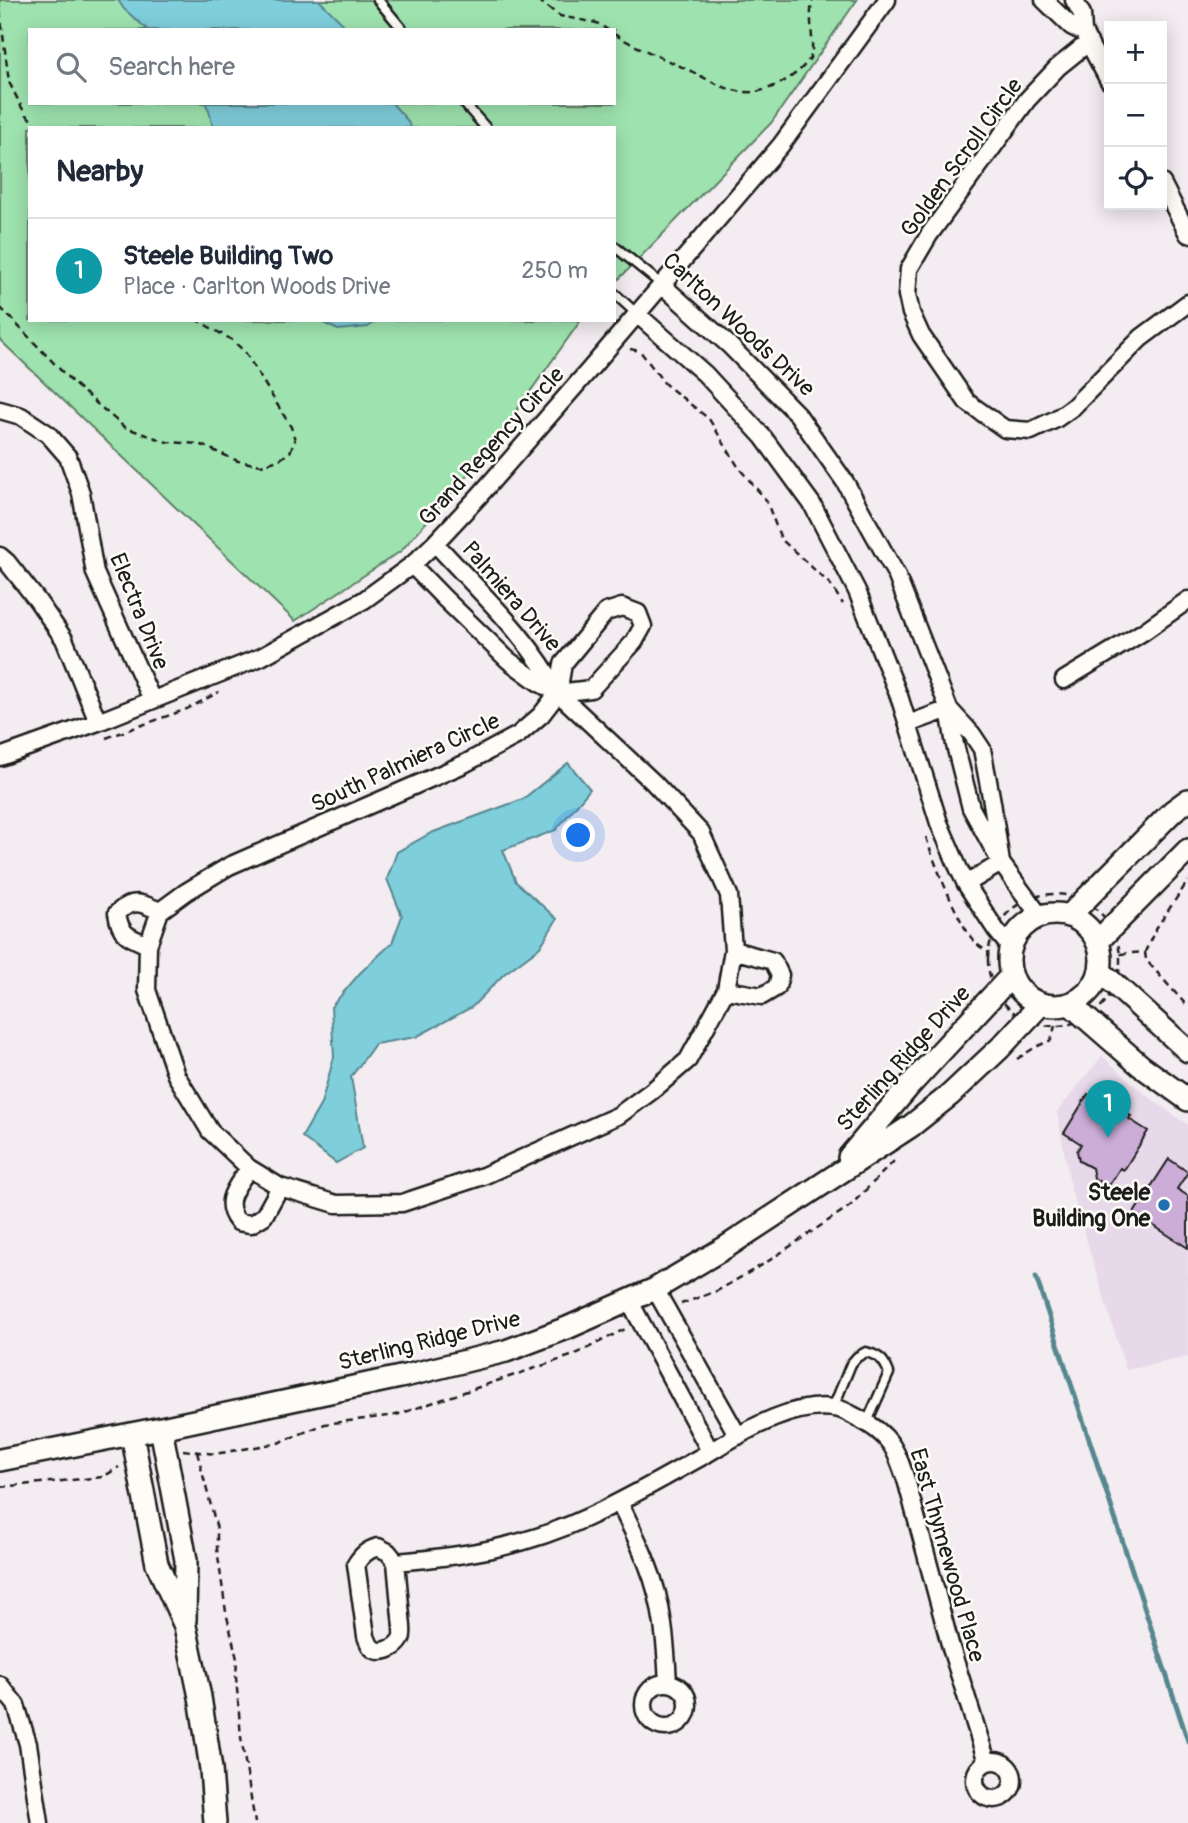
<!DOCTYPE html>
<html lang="en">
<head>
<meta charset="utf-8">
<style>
  :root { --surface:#fff; --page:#f2f2f3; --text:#1f2937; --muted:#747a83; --line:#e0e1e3; --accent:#2563eb }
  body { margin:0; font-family:Pangolin,sans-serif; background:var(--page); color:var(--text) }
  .controls { position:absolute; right:21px; top:21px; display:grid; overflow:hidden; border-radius:0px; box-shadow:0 4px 18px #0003 }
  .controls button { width:63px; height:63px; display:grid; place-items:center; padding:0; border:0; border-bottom:2px solid var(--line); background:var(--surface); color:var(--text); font:35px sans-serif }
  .you { position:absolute; left:579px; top:836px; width:24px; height:24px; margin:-18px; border:5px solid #fff; border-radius:50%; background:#1a73e8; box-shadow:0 0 0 10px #1a73e833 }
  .badge { display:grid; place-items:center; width:46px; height:46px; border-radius:50%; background:var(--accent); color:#fff; font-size:23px; font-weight:700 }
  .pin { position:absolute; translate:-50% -58px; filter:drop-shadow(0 2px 4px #0008) }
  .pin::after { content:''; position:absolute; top:37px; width:24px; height:21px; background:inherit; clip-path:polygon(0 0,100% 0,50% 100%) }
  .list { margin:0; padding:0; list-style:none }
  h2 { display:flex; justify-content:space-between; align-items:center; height:91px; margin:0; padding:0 28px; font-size:30px }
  h2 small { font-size:23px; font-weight:400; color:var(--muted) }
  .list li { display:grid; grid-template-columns:46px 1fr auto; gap:21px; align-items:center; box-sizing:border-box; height:105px; padding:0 28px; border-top:2px solid var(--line) }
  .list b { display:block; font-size:26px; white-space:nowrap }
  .list p { margin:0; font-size:23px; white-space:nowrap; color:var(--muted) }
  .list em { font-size:23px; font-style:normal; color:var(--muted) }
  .icon { flex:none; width:38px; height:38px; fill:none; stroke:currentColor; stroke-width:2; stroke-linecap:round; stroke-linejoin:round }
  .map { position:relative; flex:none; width:1188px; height:1823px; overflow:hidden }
  .search { position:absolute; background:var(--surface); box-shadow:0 4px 18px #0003; left:28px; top:28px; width:588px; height:77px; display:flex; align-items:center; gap:18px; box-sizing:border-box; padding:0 24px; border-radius:0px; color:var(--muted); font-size:26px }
  .panel { position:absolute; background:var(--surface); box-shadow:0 4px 18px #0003; left:28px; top:126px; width:588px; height:196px; border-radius:0px }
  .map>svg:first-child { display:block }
</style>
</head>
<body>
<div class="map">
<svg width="1188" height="1823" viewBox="0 0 1188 1823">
  <rect width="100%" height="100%" fill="#f3ecf1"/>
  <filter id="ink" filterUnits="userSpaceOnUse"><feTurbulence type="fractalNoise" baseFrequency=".0143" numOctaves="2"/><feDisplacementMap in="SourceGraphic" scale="14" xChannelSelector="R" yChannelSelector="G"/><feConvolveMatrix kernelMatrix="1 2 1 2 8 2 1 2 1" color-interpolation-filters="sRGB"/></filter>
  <g filter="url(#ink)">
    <path fill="#e7d9ea" d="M1102 1056 1146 1095 1188 1125V1357L1126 1370 1071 1189 1057 1112Z"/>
    <path fill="#9ee3af" stroke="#5d8066" stroke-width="2" fill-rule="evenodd" d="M0 0H857L771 123 614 284V128H30V320H581L485 455 401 551 295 621 0 340ZM30 30H614V103H30Z"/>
    <path fill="#7fcedb" stroke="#57878f" stroke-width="2" d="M118 0H319L349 30H148L124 9Z
      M205 103H392L407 120 411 128H213L209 110Z
      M317 320H377L368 327 338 330Z
      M568 763 590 789 556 830 503 850 516 882 557 919 540 947 504 974 472 1007 416 1037 375 1044 351 1077 363 1148 336 1163 302 1137 321 1104 334 1057 331 1007 360 973 392 943 402 916 387 879 397 852 431 833 523 799Z"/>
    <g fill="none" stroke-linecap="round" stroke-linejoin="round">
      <path stroke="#57878f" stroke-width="5" d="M1036 1277 1188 1741"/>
    </g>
    <path fill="#ccadd8" stroke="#1c1c1c" stroke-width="2" d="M1088 1094 1105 1105 1108 1101 1131 1116 1129 1119 1148 1131 1124 1170 1120 1168 1108 1187 1094 1178 1092 1168 1079 1161 1077 1151 1081 1144 1064 1133Z
      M1169 1159 1188 1172 1177 1189 1188 1196V1248L1134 1213Z"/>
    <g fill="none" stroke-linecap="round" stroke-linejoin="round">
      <g stroke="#1c1c1c" stroke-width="13">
        <path id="service" d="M378 0 403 30
          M464 103 486 128
          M614 246 661 284
          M614 293 637 314
          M833 1408 851 1364 857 1357 866 1352C880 1356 884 1360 889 1373L867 1422"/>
      </g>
      <g stroke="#1c1c1c" stroke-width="21">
        <path id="minor" d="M1044 0 1071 26 1083 32
          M1074 0 1082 14 1083 32 1109 81
          M1089 42 1058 67 1027 100 929 235 909 269 907 295 911 313 921 335 967 402 1005 429 1031 431 1056 419 1073 407 1141 338 1188 303
          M1162 183 1188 234
          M661 284 729 345 798 415 845 482 896 574 949 709 972 734 982 749 992 802 1001 863
          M637 314 705 374 763 437 812 504 857 591 899 696 939 823 958 867 966 884 996 930 1010 947
          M0 410 21 416 48 434 68 457 81 493 95 573 152 700
          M435 543C478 591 529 636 558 693
          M0 556 7 562 37 600 64 639 98 722
          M412 565 444 598 508 660 538 682 558 693 653 782 701 833 729 895 733 950 726 990 688 1060 653 1090 619 1115 483 1176 402 1203 336 1204 280 1187 249 1168 210 1131 176 1075 147 990 148 945 160 911 186 892 229 866 464 764 518 735 541 715 558 693 563 664 606 612 622 607 638 613 643 626 634 642 591 689 558 693
          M1064 680 1143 632 1188 600
          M908 724 949 709 955 745 971 808 1001 863 1040 916
          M0 757 98 722 261 657 364 600 412 565 435 543 479 496 591 368 781 145 887 0
          M966 884 1001 863
          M148 945C129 937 120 935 117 913 134 898 141 903 160 911
          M726 990 762 996 777 987 780 975 773 961 733 950
          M249 1168C237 1187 221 1201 238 1222L251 1224 264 1216 280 1187
          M655 1289 738 1436
          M629 1300 710 1451
          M619 1502C629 1523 640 1544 648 1566 663 1603 666 1644 668 1683
          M378 1547 388 1552 396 1562 402 1627C402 1631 403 1635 401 1639 396 1648 380 1656 371 1647 370 1646 366 1637 366 1636L356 1564C362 1555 367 1550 378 1547Z
          M396 1562C466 1556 524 1547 588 1517 626 1500 663 1478 701 1457 739 1435 793 1399 839 1409 846 1411 852 1415 858 1418 891 1435 896 1449 907 1483L951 1648 987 1762
          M644 1705a22 22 0 1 1 44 0a22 22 0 1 1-44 0Z
          M0 1685 16 1705 28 1744 40 1823
          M975 1780a19 19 0 1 1 38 0a19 19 0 1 1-38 0Z"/>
      </g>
      <g stroke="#1c1c1c" stroke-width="26">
        <path id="tertiary" d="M1009 960a46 46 0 1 1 92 0a46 46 0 1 1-92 0Z
          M1069 916 1173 811 1188 800
          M1097 942 1188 850
          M1100 971 1188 1051
          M1070 1004 1141 1066 1188 1100
          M849 1157 910 1085 1011 976
          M161 1428 186 1560 185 1620
          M132 1434 157 1564 185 1626 200 1697 211 1769 215 1823
          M0 1460 161 1428 405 1376 506 1351 567 1328 655 1289 726 1247 911 1126 950 1095 1000 1048 1041 1004"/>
      </g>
      <path stroke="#1c1c1c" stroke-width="2.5" stroke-dasharray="7 5" stroke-linecap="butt" d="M538 0 560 16 597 23 608 30
        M0 11 9 82 22 108 37 128
        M614 34C639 49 665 59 691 71 709 80 726 91 746 92 767 94 799 76 810 58 816 46 807 16 813 0
        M0 307 74 384 124 427 167 442 199 444 238 461 261 465 279 460 290 452 295 440 291 427 245 352 232 340 197 320
        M630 349 640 351 665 384 709 419 739 468 766 500 781 539 830 584 843 604
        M106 738 187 709 219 692
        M926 837C933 860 960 928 976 943 979 947 985 949 989 953
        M988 960a66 66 0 1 1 132 0a66 66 0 1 1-132 0Z
        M1145 952 1146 960 1188 1007
        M1120 954 1145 952 1155 930 1188 881
        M1017 1059 1034 1048 1051 1040 1055 1026
        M681 1304 717 1291 767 1262 850 1206 894 1161
        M183 1450 215 1454 278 1443 325 1424 396 1415 574 1355 627 1328
        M197 1452 217 1529V1549L226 1612 237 1659 236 1677 241 1737 255 1823
        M0 1487 103 1477 119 1467"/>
      <use href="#service" stroke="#fdfcf7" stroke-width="8"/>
      <use href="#minor" stroke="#fdfcf7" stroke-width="16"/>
      <use href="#tertiary" stroke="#fdfcf7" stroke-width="21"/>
    </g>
  </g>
  <circle fill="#1f6fb2" stroke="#fdfcf7" stroke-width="2.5" cx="1164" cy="1205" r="7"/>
  <g text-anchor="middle" stroke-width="5" stroke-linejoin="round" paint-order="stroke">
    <g font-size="23" fill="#1c1c1c" stroke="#fdfcf7">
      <text transform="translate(961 157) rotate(-54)" y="8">Golden Scroll Circle</text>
      <text transform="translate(739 324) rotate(43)" y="8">Carlton Woods Drive</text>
      <text transform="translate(491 446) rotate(-48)" y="8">Grand Regency Circle</text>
      <text transform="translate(512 596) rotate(49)" y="8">Palmiera Drive</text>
      <text transform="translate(140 611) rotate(68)" y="8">Electra Drive</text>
      <text transform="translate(405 762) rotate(-25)" y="8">South Palmiera Circle</text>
      <text transform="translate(903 1058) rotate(-48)" y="8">Sterling Ridge Drive</text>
      <text transform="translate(429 1340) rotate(-14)" y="8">Sterling Ridge Drive</text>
      <text transform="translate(948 1555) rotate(74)" y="8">East Thymewood Place</text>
    </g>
    <g font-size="23" font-weight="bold" fill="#1c1c1c" stroke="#fdfcf7" text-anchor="end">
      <text x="1150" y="1200">Steele<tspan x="1150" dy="26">Building One</tspan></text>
    </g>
  </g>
</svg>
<div class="controls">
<button>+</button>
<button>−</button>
<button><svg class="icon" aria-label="locate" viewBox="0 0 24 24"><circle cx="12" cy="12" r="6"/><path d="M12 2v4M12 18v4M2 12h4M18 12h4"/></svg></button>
</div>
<div class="you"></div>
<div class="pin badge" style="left:1108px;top:1138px;background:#0f9aa8">1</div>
<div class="search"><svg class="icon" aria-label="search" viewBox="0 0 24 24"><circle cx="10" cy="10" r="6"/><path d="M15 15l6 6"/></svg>Search here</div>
<section class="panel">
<h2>Nearby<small></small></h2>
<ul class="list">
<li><span class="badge" style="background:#0f9aa8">1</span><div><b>Steele Building Two</b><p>Place · Carlton Woods Drive</p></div><em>250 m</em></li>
</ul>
</section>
</div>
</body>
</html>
